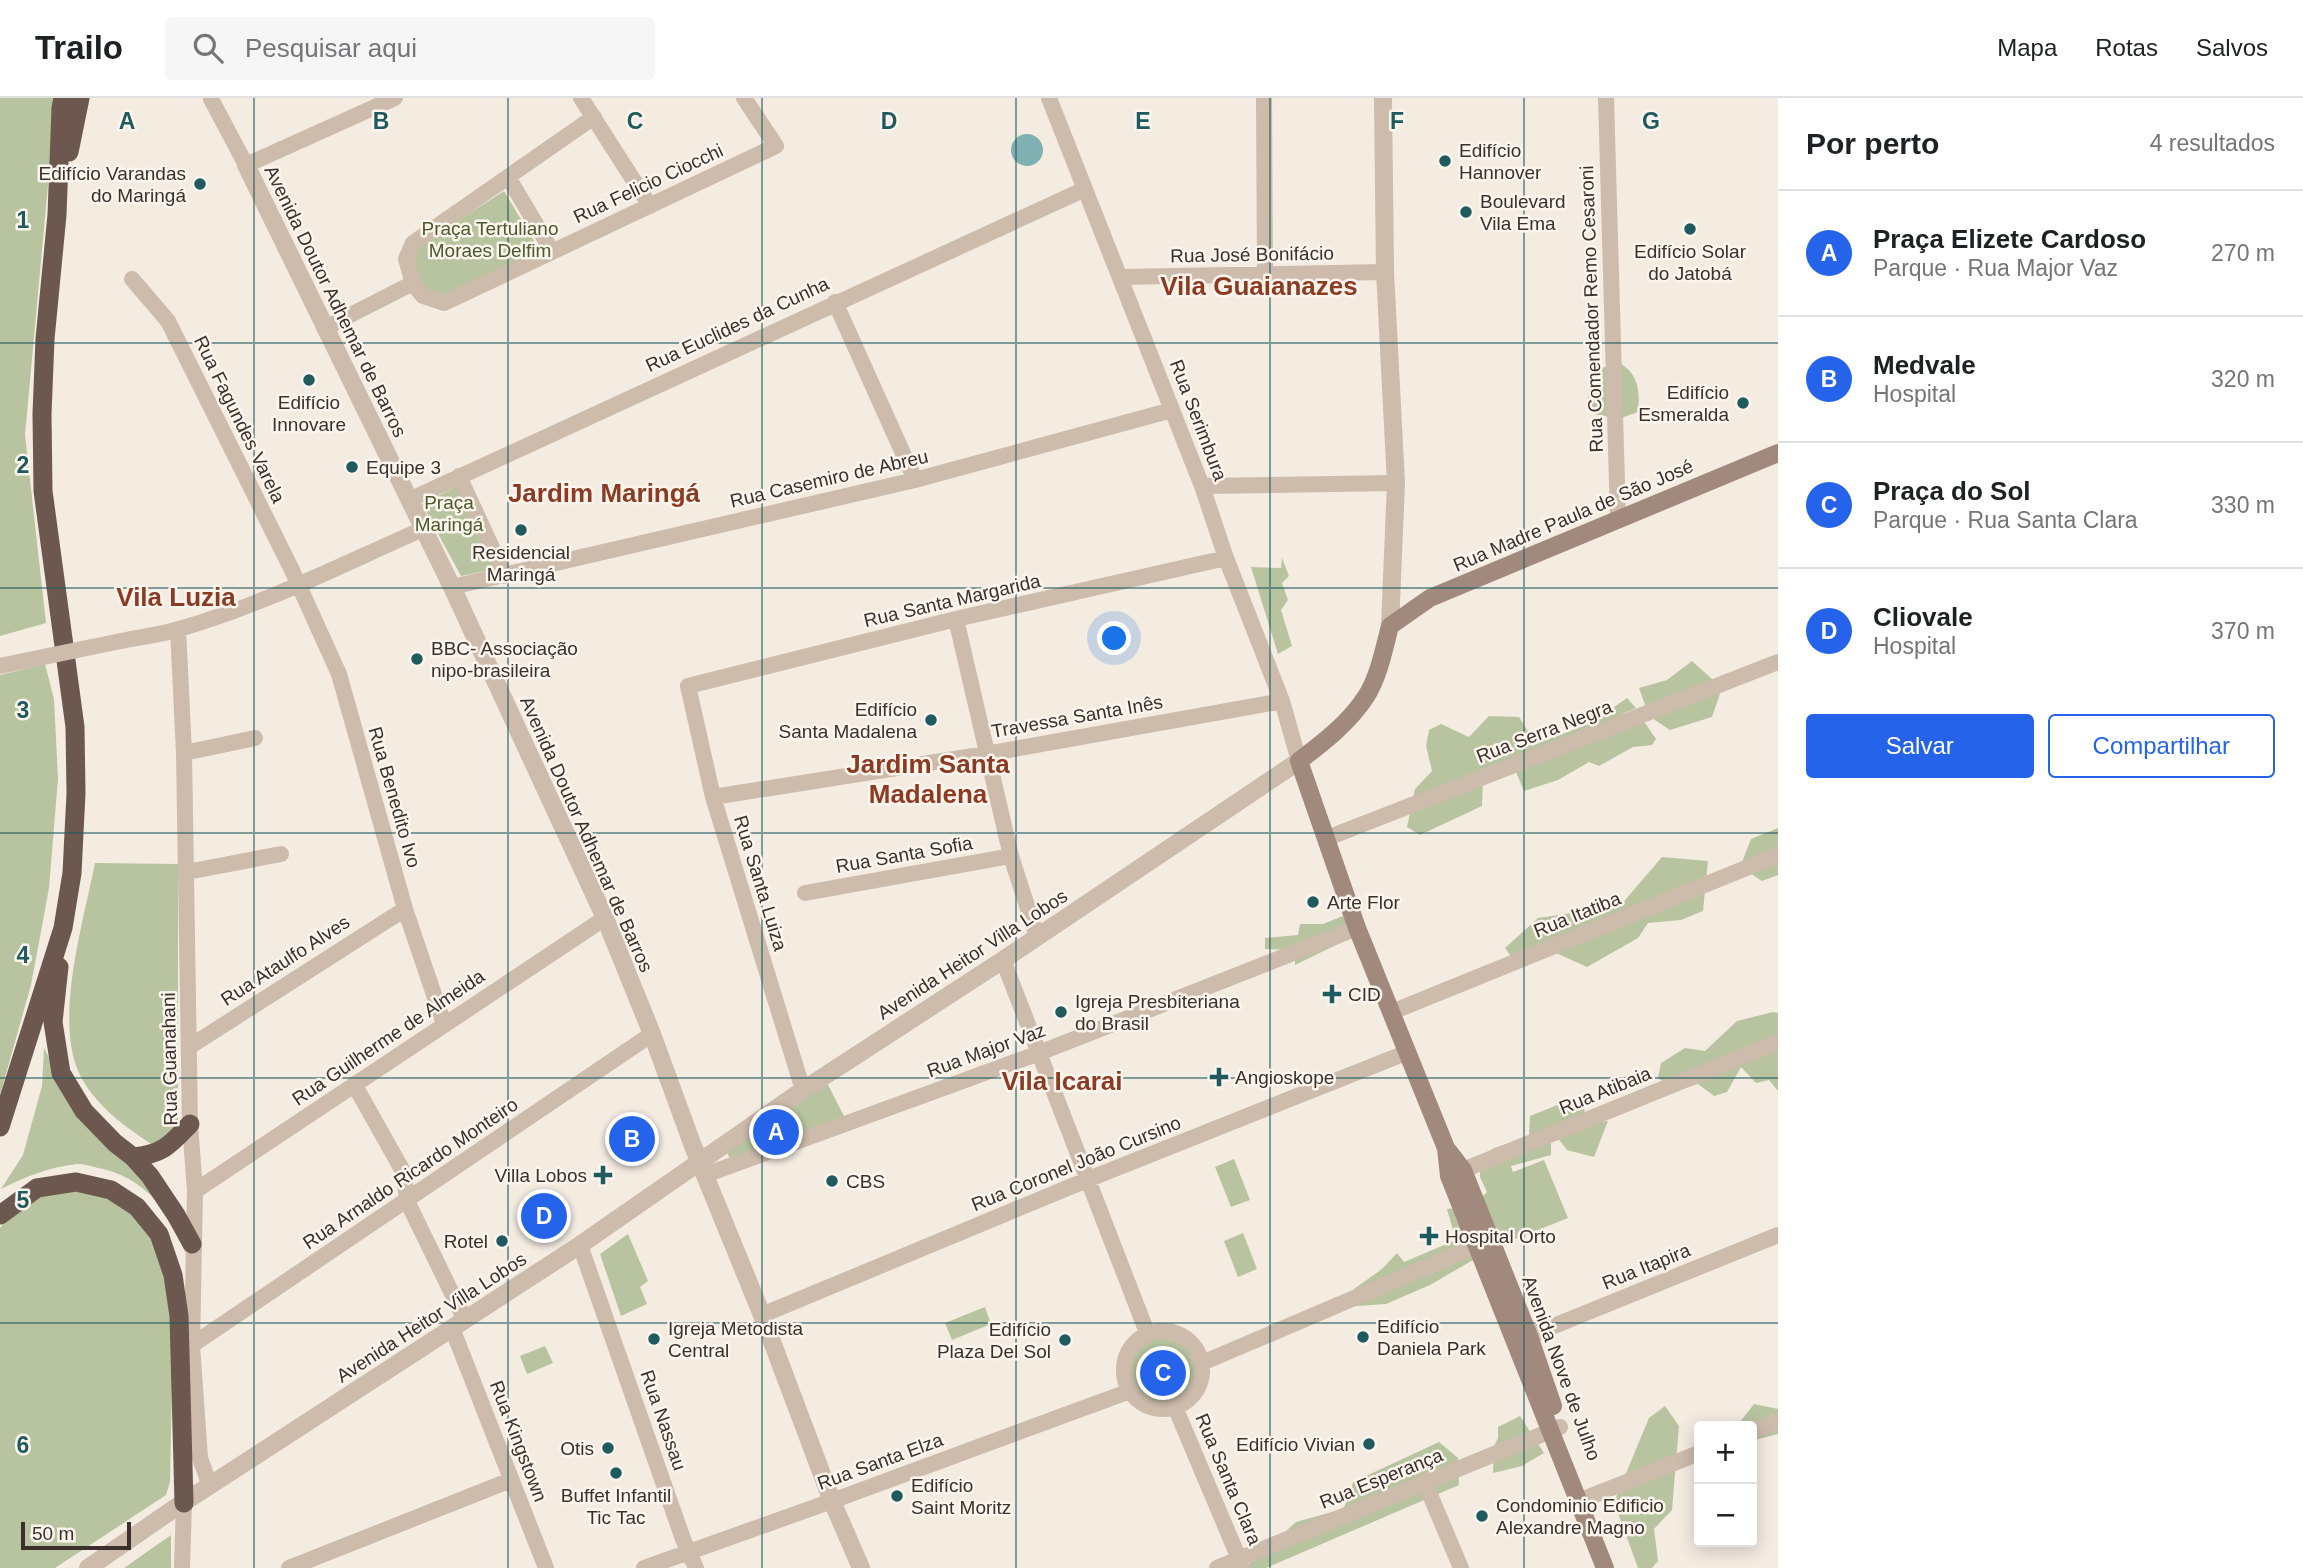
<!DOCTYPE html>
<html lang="pt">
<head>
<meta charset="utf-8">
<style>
  :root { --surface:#fff; --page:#f6f6f6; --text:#202124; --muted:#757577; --line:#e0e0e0; --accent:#2563eb }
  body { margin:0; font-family:Arial,sans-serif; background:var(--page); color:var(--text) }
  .controls { position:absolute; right:21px; bottom:21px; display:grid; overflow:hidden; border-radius:7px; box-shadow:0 4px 18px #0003 }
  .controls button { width:63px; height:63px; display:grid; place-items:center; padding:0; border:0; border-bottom:2px solid var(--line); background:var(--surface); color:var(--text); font:35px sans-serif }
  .scale { position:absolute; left:21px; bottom:18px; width:110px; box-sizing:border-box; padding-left:7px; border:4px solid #3b302b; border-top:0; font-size:19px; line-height:24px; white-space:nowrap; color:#3b302b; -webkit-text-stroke:5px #fbf5ee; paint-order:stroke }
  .you { position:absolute; left:1115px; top:541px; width:24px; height:24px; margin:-18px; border:5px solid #fff; border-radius:50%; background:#1a73e8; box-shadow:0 0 0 10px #1a73e833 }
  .badge { display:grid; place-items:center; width:46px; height:46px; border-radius:50%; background:var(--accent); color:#fff; font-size:23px; font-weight:700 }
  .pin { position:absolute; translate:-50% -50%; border:4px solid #fff; box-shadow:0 2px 7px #0006 }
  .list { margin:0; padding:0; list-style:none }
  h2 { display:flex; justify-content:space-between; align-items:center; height:91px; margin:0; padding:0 28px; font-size:30px }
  h2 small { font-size:23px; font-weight:400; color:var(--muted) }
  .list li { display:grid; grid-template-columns:46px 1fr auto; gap:21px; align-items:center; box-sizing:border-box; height:126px; padding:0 28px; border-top:2px solid var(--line) }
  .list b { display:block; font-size:26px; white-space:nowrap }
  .list p { margin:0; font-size:23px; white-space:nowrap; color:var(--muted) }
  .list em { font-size:23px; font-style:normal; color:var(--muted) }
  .actions { display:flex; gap:14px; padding:21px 28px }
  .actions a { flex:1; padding:16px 0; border:2px solid var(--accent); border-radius:7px; text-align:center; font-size:24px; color:var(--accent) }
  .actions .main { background:var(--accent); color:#fff }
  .icon { flex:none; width:38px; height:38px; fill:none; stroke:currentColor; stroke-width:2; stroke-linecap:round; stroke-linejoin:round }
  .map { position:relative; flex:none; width:1778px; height:1470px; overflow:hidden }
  header { display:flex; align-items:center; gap:42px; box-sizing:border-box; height:98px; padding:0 35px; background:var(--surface); border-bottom:2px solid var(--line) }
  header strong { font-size:33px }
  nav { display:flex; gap:38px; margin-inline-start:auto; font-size:24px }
  .search { width:490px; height:63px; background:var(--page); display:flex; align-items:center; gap:18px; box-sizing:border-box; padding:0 24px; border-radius:7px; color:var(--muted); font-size:26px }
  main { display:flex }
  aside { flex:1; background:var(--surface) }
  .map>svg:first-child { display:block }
</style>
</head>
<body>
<header>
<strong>Trailo</strong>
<div class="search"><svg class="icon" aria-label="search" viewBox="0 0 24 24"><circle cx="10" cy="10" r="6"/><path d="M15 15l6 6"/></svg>Pesquisar aqui</div>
<nav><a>Mapa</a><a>Rotas</a><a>Salvos</a></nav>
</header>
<main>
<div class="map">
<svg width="1778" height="1470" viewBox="0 0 1778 1470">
  <rect width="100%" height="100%" fill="#f4ebe1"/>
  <path fill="#b8c4a0" d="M0 0H56L25 337 46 525 0 538Z
    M504 93 540 153 444 200 426 193 417 181 413 165 419 148Z
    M1620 265C1639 277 1640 293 1638 314L1618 321 1595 316 1588 304 1590 273Z
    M458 388 495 471 461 478 422 406Z
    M1282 460 1289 478 1282 485 1288 502 1281 512 1292 548 1278 556 1251 469 1281 470Z
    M1692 563 1722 590 1712 619 1670 632 1649 618 1639 590 1667 582Z
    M45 566 54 601 58 681 49 790 31 887 0 997V577Z
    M1627 600 1636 610 1622 616 1625 624 1645 625 1656 641 1652 647 1633 649 1599 668 1589 664 1558 682 1524 693 1513 667 1483 681 1482 708 1420 737 1407 729 1415 691 1432 673 1426 648 1429 632 1441 626 1469 639 1489 618 1519 619 1536 646 1591 625Z
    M1778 730V777L1762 783 1748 774 1742 764 1751 741Z
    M1662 759 1708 763 1703 813 1681 822 1648 825 1638 840 1587 869 1556 855 1520 870 1505 850 1538 820 1620 808Z
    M95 765 178 766V1036L153 1047C126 1030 95 1007 80 977 53 923 84 822 95 765Z
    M1343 818 1349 823 1340 845 1295 867V852L1265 851V840L1298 837 1300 826H1323Z
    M1773 914 1778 915V993L1769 982 1756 985 1741 969 1727 994 1714 998 1698 986 1676 992 1658 980 1661 965 1685 950 1705 953 1737 923Z
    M44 950 71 1002 133 1063 184 1139 185 1155C172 1113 142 1078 98 1070 91 1068 84 1066 77 1066 49 1069 25 1079 1 1091L23 1057 42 988Z
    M824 979 845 1020 730 1062 725 1048Z
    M1585 996 1584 1027 1608 1023 1594 1059 1567 1052 1551 1031V1057L1511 1068 1513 1074 1544 1062 1568 1120 1513 1142 1511 1138 1508 1143 1480 1137 1473 1162 1430 1187 1386 1206 1356 1208 1354 1191 1382 1171 1397 1155 1404 1164 1456 1142 1447 1111 1472 1109 1487 1094 1480 1079V1060L1494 1050 1529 1039 1530 1018Z
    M1234 1061 1250 1102 1231 1109 1215 1069Z
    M76 1091 95 1093 138 1119 162 1157 173 1232 170 1384 166 1397 55 1470H0V1130L8 1120 45 1095Z
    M1243 1135 1257 1171 1238 1179 1224 1143Z
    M628 1136 648 1183 640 1189 647 1206 621 1218 600 1156Z
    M985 1209 991 1226 952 1242 945 1225Z
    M1131 1272a33 33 0 1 1 66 0a33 33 0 1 1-66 0Z
    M545 1248 553 1265 527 1276 520 1258Z
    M1754 1306 1778 1311V1336L1755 1342 1756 1363 1752 1365V1328H1737Z
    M1665 1308 1679 1328 1672 1412 1654 1431 1658 1463 1652 1470H1638L1614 1404 1649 1320Z
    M1520 1318 1544 1355 1522 1368 1493 1375 1494 1348 1498 1340V1329Z
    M1439 1344 1458 1360 1459 1387 1266 1470H1245L1296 1424 1343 1411 1350 1397 1353 1384Z
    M171 1437V1470H124Z"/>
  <path fill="#7fb0b2" d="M1011 52a16 16 0 1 1 32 0a16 16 0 1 1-32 0Z"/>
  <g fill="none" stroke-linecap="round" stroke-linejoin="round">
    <path stroke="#cdbbac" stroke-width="16" d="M581 0 650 108
      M1049 0 1202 388 1226 460 1282 603 1299 663
      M1264 0 1265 177
      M1606 0 1618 421
      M211 1 246 67 395 0
      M594 19 413 145 406 161 413 185 423 198 444 205 776 48 744 0
      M508 79 552 153
      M1120 179 1385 174
      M132 181 168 223 291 470 339 576 405 811 444 926
      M835 204 915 382
      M325 230 413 185
      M459 378 505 478
      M1202 388 1396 385
      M409 402 1085 91
      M452 489 915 382 1172 312
      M956 521 1011 758 1037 839
      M178 531 184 655 190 1026 195 1093 192 1247 200 1360 210 1388
      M121 543C140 539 160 537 179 531 263 507 343 466 423 431
      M184 655 255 640
      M713 699 986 656 1282 603
      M1327 743 1335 737 1778 564
      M187 774 281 756
      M805 795 1011 758
      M1003 862 1148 1237
      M1392 914 1778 757
      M189 949 405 811
      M354 986 404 1075 407 1103 465 1222
      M803 992 713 699 688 588 956 521 1226 460
      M705 1077 1039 955 1357 830
      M1451 1077 1778 944
      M195 1093 605 820
      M580 1147 683 1441 696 1470
      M762 1217 1089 1081 1408 954
      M452 1230 546 1470
      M1124 1272a39 39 0 1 1 78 0a39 39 0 1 1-78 0Z
      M1529 1238 1778 1137
      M192 1247 652 936
      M1202 1265 1476 1148
      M1175 1309 1243 1470
      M1752 1333 1778 1323
      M1425 1385 1461 1470
      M1579 1403 1699 1355
      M182 1470 184 1405
      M289 1470 511 1382
      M644 1470 832 1403 1130 1293
      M1217 1470 1560 1329"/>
    <path stroke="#cdbbac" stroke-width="18" d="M1383 0 1385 174 1396 385 1390 528
      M246 67 452 489 605 820 652 936 693 1048 762 1217 832 1403 861 1470
      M88 1470 175 1410 580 1147 803 992 1003 862 1299 663"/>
    <path stroke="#a18a7d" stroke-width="18" d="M1446 1050 1463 1072 1529 1238 1553 1308
      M1605 1470 1449 1078 1446 1050 1357 830 1299 663C1324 644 1350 624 1367 597 1379 577 1384 551 1390 528L1430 500 1778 355"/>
    <path stroke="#6c584f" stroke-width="19" d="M69 54 80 0
      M59 869 53 924 61 975 84 1013 115 1045 133 1059 150 1078 176 1117 192 1146
      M0 1029 63 830 72 775 76 695 75 629 43 393 42 316 45 241 57 117 61 10 63 0
      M133 1059C163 1056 170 1047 190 1026
      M0 1117 37 1090 76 1084 111 1092 137 1109 159 1136 173 1177 179 1218 184 1405"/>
    <path stroke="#cdbbac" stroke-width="16" d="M0 568 121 543"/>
  </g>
  <path fill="none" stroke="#1f5a5e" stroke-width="2" stroke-opacity="0.55" d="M254 0V1470M508 0V1470M762 0V1470M1016 0V1470M1270 0V1470M1524 0V1470M0 245H1778M0 490H1778M0 735H1778M0 980H1778M0 1225H1778"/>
  <g fill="#1f5a5e" stroke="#fbf5ee" stroke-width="2.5">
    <circle cx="1445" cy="63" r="7"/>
    <circle cx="200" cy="86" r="7"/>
    <circle cx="1466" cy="114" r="7"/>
    <circle cx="1690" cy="131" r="7"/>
    <circle cx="309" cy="282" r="7"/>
    <circle cx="1743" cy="305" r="7"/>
    <circle cx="352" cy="369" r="7"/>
    <circle cx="521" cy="432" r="7"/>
    <circle cx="417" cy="561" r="7"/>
    <circle cx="931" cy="622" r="7"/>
    <circle cx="1313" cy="804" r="7"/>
    <path d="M1328.5 885.5h7v7h7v7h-7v7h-7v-7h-7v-7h7z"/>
    <circle cx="1061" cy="914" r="7"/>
    <path d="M1215.5 968.5h7v7h7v7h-7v7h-7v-7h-7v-7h7z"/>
    <path d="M599.5 1066.5h7v7h7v7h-7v7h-7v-7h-7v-7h7z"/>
    <circle cx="832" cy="1083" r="7"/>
    <path d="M1425.5 1127.5h7v7h7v7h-7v7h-7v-7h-7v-7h7z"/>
    <circle cx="502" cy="1143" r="7"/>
    <circle cx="1363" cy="1239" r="7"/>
    <circle cx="654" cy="1241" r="7"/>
    <circle cx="1065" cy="1242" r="7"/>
    <circle cx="1369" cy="1346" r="7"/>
    <circle cx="608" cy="1350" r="7"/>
    <circle cx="616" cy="1375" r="7"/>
    <circle cx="897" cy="1398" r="7"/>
    <circle cx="1482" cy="1418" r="7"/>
  </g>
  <g text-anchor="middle" stroke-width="5" stroke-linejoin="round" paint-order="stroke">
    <g font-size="19" fill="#3b302b" stroke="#fbf5ee" text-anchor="start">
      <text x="1459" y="59">Edifício<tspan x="1459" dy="22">Hannover</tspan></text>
      <text x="186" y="82" text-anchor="end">Edifício Varandas<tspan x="186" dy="22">do Maringá</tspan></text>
      <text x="1480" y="110">Boulevard<tspan x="1480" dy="22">Vila Ema</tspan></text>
      <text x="1690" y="160" text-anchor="middle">Edifício Solar<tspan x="1690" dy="22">do Jatobá</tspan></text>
      <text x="1729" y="301" text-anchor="end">Edifício<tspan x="1729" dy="22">Esmeralda</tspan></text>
      <text x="309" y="311" text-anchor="middle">Edifício<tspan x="309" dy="22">Innovare</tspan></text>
      <text x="366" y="376">Equipe 3</text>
      <text x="521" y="461" text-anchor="middle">Residencial<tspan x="521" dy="22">Maringá</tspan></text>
      <text x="431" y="557">BBC- Associação<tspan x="431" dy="22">nipo-brasileira</tspan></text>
      <text x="917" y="618" text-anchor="end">Edifício<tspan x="917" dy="22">Santa Madalena</tspan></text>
      <text x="1327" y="811">Arte Flor</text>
      <text x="1348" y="903">CID</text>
      <text x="1075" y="910">Igreja Presbiteriana<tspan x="1075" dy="22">do Brasil</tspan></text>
      <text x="1235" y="986">Angioskope</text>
      <text x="587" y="1084" text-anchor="end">Villa Lobos</text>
      <text x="846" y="1090">CBS</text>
      <text x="1445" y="1145">Hospital Orto</text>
      <text x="488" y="1150" text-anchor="end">Rotel</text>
      <text x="1377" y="1235">Edifício<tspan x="1377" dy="22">Daniela Park</tspan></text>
      <text x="668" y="1237">Igreja Metodista<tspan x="668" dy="22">Central</tspan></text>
      <text x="1051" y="1238" text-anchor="end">Edifício<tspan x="1051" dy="22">Plaza Del Sol</tspan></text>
      <text x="1355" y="1353" text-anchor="end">Edifício Vivian</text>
      <text x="594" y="1357" text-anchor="end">Otis</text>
      <text x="911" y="1394">Edifício<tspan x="911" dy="22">Saint Moritz</tspan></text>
      <text x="616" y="1404" text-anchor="middle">Buffet Infantil<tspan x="616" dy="22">Tic Tac</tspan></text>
      <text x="1496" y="1414">Condominio Edificio<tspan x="1496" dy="22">Alexandre Magno</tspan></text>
    </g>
    <g font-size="19" fill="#3b302b" stroke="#fbf5ee">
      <text transform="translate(648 85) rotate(-25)" y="7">Rua Felicio Ciocchi</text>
      <text transform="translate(1252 156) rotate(-1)" y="7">Rua José Bonifácio</text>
      <text transform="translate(336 203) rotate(64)" y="7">Avenida Doutor Adhemar de Barros</text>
      <text transform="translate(1591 211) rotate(-92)" y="7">Rua Comendador Remo Cesaroni</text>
      <text transform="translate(737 226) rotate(-25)" y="7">Rua Euclides da Cunha</text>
      <text transform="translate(240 321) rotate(64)" y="7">Rua Fagundes Varela</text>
      <text transform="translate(1199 322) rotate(69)" y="7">Rua Serimbura</text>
      <text transform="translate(829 380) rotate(-13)" y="7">Rua Casemiro de Abreu</text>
      <text transform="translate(1573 417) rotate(-23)" y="7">Rua Madre Paula de São José</text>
      <text transform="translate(952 502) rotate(-13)" y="7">Rua Santa Margarida</text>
      <text transform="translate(1077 618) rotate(-10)" y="7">Travessa Santa Inês</text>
      <text transform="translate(1544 633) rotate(-21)" y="7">Rua Serra Negra</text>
      <text transform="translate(395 699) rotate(74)" y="7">Rua Benedito Ivo</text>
      <text transform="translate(587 736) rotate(66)" y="7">Avenida Doutor Adhemar de Barros</text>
      <text transform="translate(904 756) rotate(-10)" y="7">Rua Santa Sofia</text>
      <text transform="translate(761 785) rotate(73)" y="7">Rua Santa Luiza</text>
      <text transform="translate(1577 816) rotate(-22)" y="7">Rua Itatiba</text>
      <text transform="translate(972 856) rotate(-33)" y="7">Avenida Heitor Villa Lobos</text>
      <text transform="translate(285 862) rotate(-33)" y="7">Rua Ataulfo Alves</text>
      <text transform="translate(388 939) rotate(-34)" y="7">Rua Guilherme de Almeida</text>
      <text transform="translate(986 952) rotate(-20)" y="7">Rua Major Vaz</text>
      <text transform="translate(169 961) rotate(-91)" y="7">Rua Guanahani</text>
      <text transform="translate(1605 992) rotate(-22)" y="7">Rua Atibaia</text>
      <text transform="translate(1076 1065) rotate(-22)" y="7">Rua Coronel João Cursino</text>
      <text transform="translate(410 1075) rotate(-34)" y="7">Rua Arnaldo Ricardo Monteiro</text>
      <text transform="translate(1646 1168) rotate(-22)" y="7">Rua Itapira</text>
      <text transform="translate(431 1219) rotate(-33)" y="7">Avenida Heitor Villa Lobos</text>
      <text transform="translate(1562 1270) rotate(70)" y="7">Avenida Nove de Julho</text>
      <text transform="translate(664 1322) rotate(71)" y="7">Rua Nassau</text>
      <text transform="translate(519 1343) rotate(69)" y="7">Rua Kingstown</text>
      <text transform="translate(880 1363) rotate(-20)" y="7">Rua Santa Elza</text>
      <text transform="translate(1381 1380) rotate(-22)" y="7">Rua Esperança</text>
      <text transform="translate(1229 1381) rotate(67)" y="7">Rua Santa Clara</text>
    </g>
    <g font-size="19" fill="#4a5a2e" stroke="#fbf5ee">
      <text x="490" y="137">Praça Tertuliano<tspan x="490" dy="22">Moraes Delfim</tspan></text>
      <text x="449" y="411">Praça<tspan x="449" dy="22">Maringá</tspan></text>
    </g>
    <g font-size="26" font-weight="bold" fill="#8c3b22" stroke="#fbf5ee">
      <text x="1259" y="197">Vila Guaianazes</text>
      <text x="604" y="404">Jardim Maringá</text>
      <text x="176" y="508">Vila Luzia</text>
      <text x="928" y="675">Jardim Santa<tspan x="928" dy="30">Madalena</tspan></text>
      <text x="1062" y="992">Vila Icarai</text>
    </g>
  </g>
  <g font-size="23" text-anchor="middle" font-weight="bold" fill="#1f5a5e" stroke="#fbf5ee" stroke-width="5" stroke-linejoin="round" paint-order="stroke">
    <text x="127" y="31">A</text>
    <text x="381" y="31">B</text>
    <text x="635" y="31">C</text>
    <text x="889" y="31">D</text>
    <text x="1143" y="31">E</text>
    <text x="1397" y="31">F</text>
    <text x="1651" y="31">G</text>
    <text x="23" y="130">1</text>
    <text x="23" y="375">2</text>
    <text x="23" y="620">3</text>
    <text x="23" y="865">4</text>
    <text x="23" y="1110">5</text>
    <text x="23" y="1355">6</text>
  </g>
</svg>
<div class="controls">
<button>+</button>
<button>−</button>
</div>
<div class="scale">50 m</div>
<div class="you"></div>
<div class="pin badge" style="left:776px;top:1034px">A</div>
<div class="pin badge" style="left:632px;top:1041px">B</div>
<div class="pin badge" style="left:1163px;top:1275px">C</div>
<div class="pin badge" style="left:544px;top:1118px">D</div>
</div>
<aside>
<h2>Por perto<small>4 resultados</small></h2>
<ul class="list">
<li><span class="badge">A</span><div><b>Praça Elizete Cardoso</b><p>Parque · Rua Major Vaz</p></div><em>270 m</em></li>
<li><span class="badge">B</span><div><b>Medvale</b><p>Hospital</p></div><em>320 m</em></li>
<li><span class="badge">C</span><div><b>Praça do Sol</b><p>Parque · Rua Santa Clara</p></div><em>330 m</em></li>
<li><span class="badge">D</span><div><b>Cliovale</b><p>Hospital</p></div><em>370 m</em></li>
</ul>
<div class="actions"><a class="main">Salvar</a><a>Compartilhar</a></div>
</aside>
</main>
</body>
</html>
